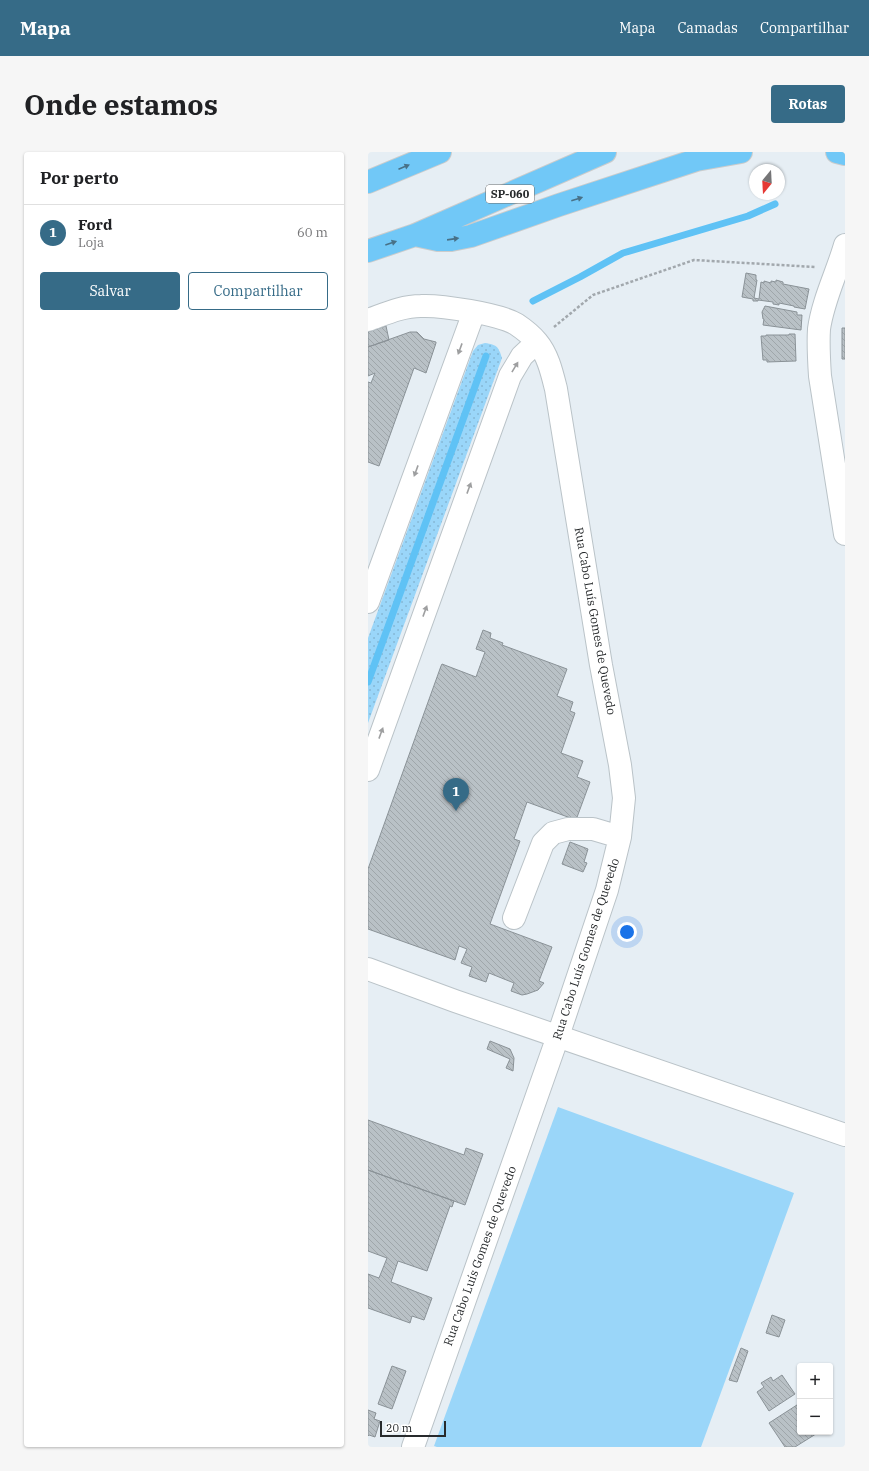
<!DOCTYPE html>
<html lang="pt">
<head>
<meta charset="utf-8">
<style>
  :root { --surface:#fff; --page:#f6f6f6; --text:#202124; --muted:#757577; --line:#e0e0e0; --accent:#366b87 }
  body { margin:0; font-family:"IBM Plex Serif",serif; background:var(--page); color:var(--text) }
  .controls { position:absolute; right:12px; bottom:12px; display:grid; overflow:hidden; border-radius:4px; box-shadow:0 1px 3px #0004 }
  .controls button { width:36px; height:36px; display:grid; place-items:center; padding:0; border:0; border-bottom:1px solid var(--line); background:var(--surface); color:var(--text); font:20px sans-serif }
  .compass { position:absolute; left:381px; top:12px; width:36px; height:36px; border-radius:50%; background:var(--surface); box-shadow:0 1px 3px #0004; rotate:198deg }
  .scale { position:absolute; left:12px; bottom:10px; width:66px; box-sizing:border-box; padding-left:4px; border:2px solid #272a2c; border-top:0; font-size:11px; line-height:14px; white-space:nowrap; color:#272a2c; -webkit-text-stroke:3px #fff; paint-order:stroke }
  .you { position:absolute; left:259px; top:780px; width:14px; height:14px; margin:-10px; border:3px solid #fff; border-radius:50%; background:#1a73e8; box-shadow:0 0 0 6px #1a73e833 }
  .badge { display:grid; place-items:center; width:26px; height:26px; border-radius:50%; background:var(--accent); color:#fff; font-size:13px; font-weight:700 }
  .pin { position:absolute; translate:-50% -33px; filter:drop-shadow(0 1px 2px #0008) }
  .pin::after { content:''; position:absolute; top:21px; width:14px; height:12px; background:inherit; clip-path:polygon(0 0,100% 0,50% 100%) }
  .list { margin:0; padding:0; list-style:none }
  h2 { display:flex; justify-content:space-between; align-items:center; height:52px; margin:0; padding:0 16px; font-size:17px }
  h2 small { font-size:13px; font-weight:400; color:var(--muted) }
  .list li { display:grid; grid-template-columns:26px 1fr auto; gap:12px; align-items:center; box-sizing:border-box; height:56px; padding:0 16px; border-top:1px solid var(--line) }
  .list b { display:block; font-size:15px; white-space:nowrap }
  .list p { margin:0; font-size:13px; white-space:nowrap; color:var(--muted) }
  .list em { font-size:13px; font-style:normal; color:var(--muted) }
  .actions { display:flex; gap:8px; padding:12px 16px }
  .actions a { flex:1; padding:9px 0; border:1px solid var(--accent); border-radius:4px; text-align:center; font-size:14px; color:var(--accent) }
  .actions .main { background:var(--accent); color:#fff }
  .map { position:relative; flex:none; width:477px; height:1295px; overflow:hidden; border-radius:4px }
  header { display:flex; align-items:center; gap:24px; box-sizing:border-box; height:56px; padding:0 20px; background:var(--accent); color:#fff }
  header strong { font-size:19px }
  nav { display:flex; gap:22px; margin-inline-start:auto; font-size:14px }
  .intro { display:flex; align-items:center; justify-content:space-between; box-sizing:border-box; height:96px; padding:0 24px }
  h1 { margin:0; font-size:28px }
  .button { padding:10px 18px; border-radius:4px; background:var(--accent); color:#fff; font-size:14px; font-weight:700 }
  main { display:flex; gap:24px; padding:0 24px }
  aside { flex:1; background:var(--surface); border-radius:4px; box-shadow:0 1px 3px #0004 }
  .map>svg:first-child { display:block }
</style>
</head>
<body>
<header>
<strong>Mapa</strong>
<nav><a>Mapa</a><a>Camadas</a><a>Compartilhar</a></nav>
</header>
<div class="intro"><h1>Onde estamos</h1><a class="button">Rotas</a></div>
<main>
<aside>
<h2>Por perto<small></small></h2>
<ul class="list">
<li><span class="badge">1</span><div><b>Ford</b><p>Loja</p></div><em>60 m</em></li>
</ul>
<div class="actions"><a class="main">Salvar</a><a>Compartilhar</a></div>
</aside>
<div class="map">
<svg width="477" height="1295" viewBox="0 0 477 1295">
  <defs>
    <pattern id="grass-dots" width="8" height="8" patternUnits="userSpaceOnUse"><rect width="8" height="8" fill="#9ad6f9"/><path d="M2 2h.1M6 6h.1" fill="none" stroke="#85b8d6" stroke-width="1.8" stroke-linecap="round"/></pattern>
    <pattern id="building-back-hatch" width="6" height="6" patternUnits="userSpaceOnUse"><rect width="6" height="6" fill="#b9c1c6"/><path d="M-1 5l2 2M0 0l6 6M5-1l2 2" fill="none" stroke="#9fa6aa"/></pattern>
  </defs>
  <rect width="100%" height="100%" fill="#e6eef4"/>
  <path fill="url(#grass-dots)" d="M117 191C129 193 130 194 134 206L0 571V486L105 199 110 193Z"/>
  <path fill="#9ad6f9" d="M190 955 426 1041 333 1295H69L66 1294Z"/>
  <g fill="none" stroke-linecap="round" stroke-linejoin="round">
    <path stroke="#5fc2f5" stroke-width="7" d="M165 149 212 125 255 101 380 64 407 52
      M0 530 118 204"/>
  </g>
  <path fill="url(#building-back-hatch)" stroke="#8a9297" d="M378 121 388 123V128H389L386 146 391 147 393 130 396 131V129L403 131V129L408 130V128L415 130V132L441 137 437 157 426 155V154L411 151V153L405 152V150L390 148V149H385V147L374 145Z
    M397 154 429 160V163H434L433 178 395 173 396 167H395L394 160Z
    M18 174 21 188 0 195V180Z
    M474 176H477V207H474Z
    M42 180H49L56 187 68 190V191L58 221 46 216 11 314 0 310V230L3 231 7 221 0 224V195Z
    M421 182H427L428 209 399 210V208H395L393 184H398V183H421Z
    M115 478 123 481 122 486 135 491 134 493 199 517 189 544 205 550 202 559 207 561 193 601 215 609 209 625 222 630 208 668 159 650 146 687 152 689 122 772 184 795 171 829 176 831 170 838 159 842 154 843 143 839 146 831 121 821 118 830 101 824 104 815 93 811 99 797 91 794 87 808 0 777V717L73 514 74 512 108 525 117 500 108 497Z
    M202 690 220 697 216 710 219 711 215 720 194 712Z
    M122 889 142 897 146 906 145 919 138 916 142 907 119 897Z
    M0 968 96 1003 98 996 115 1002 97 1053 0 1018Z
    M0 1018 86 1049 84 1055 82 1054 59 1119 30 1109 23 1130 64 1146 56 1168 44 1164 42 1171 0 1156V1122L11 1126 19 1106 0 1099Z
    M404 1163 417 1168 411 1185 398 1181Z
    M373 1196 380 1199 369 1230 361 1228Z
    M24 1214 38 1219 24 1257 10 1252Z
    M414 1223 427 1242 401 1259 389 1240 396 1235 393 1231 403 1225 405 1229Z
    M432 1251V1280H451L427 1295H417L401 1271Z
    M0 1258 8 1261 6 1267 12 1269 7 1285 1 1283 0 1284Z"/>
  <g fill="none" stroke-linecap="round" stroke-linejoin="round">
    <g stroke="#bac3c8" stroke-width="24">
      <path id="minor" d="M477 93C469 121 455 148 451 177 450 192 451 209 452 224L477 382
        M0 168C17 162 34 154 53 154 73 153 131 162 148 172 154 176 164 184 169 190 180 203 184 221 188 237L233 513 252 613 256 646 252 685 239 738 190 884 45 1295
        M0 450 106 160
        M0 618 142 224 154 204 169 190
        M146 766 175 691 185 681 200 677H225L252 685
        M0 817 87 849 477 983"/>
    </g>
    <g stroke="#cbcccc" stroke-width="24">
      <path id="highway" d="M469 0 477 2
        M0 30 72 0
        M47 83 70 88H83L103 84 191 53 328 8 373 0
        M0 99 47 83 237 0"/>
    </g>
    <path stroke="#a2a8ad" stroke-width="2.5" stroke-dasharray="3 2" stroke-linecap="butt" d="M186 175 225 143 326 108 447 115"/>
    <use href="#minor" stroke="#fff" stroke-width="22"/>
    <use href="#highway" stroke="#71c8f7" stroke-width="22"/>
  </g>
  <defs><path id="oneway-solid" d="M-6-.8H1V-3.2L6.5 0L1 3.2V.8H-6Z"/></defs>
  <g fill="#487187">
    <use href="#oneway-solid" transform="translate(36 15) rotate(-23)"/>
    <use href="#oneway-solid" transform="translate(209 47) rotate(-18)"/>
    <use href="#oneway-solid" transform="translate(85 87) rotate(-8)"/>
    <use href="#oneway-solid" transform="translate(23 91) rotate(-19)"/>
  </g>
  <g fill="#9e9fa0">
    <use href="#oneway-solid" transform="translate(92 197) rotate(110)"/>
    <use href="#oneway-solid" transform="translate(147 215) rotate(-59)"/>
    <use href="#oneway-solid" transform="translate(48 319) rotate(110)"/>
    <use href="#oneway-solid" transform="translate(101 336) rotate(-70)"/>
    <use href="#oneway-solid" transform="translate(57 459) rotate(-70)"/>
    <use href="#oneway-solid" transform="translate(13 581) rotate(-70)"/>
  </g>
  <g text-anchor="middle" stroke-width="3" stroke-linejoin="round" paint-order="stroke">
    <rect fill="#fff" stroke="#686a6b" stroke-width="1" x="118" y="33" width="48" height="18" rx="3"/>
    <g font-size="11" font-weight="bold" fill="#272a2c">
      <text x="142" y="46">SP-060</text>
    </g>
    <g font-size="12" fill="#272a2c" stroke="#fff">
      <text transform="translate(227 469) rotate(80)" y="4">Rua Cabo Luís Gomes de Quevedo</text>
      <text transform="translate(218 797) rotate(-72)" y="4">Rua Cabo Luís Gomes de Quevedo</text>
      <text transform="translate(112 1104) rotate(-70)" y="4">Rua Cabo Luís Gomes de Quevedo</text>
    </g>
  </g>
</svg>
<div class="controls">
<button>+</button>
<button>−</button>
</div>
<svg class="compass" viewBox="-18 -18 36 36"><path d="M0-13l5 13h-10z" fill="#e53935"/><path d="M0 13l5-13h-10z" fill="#757577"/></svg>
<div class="scale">20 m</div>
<div class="you"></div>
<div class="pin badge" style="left:88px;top:659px">1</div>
</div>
</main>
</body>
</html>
